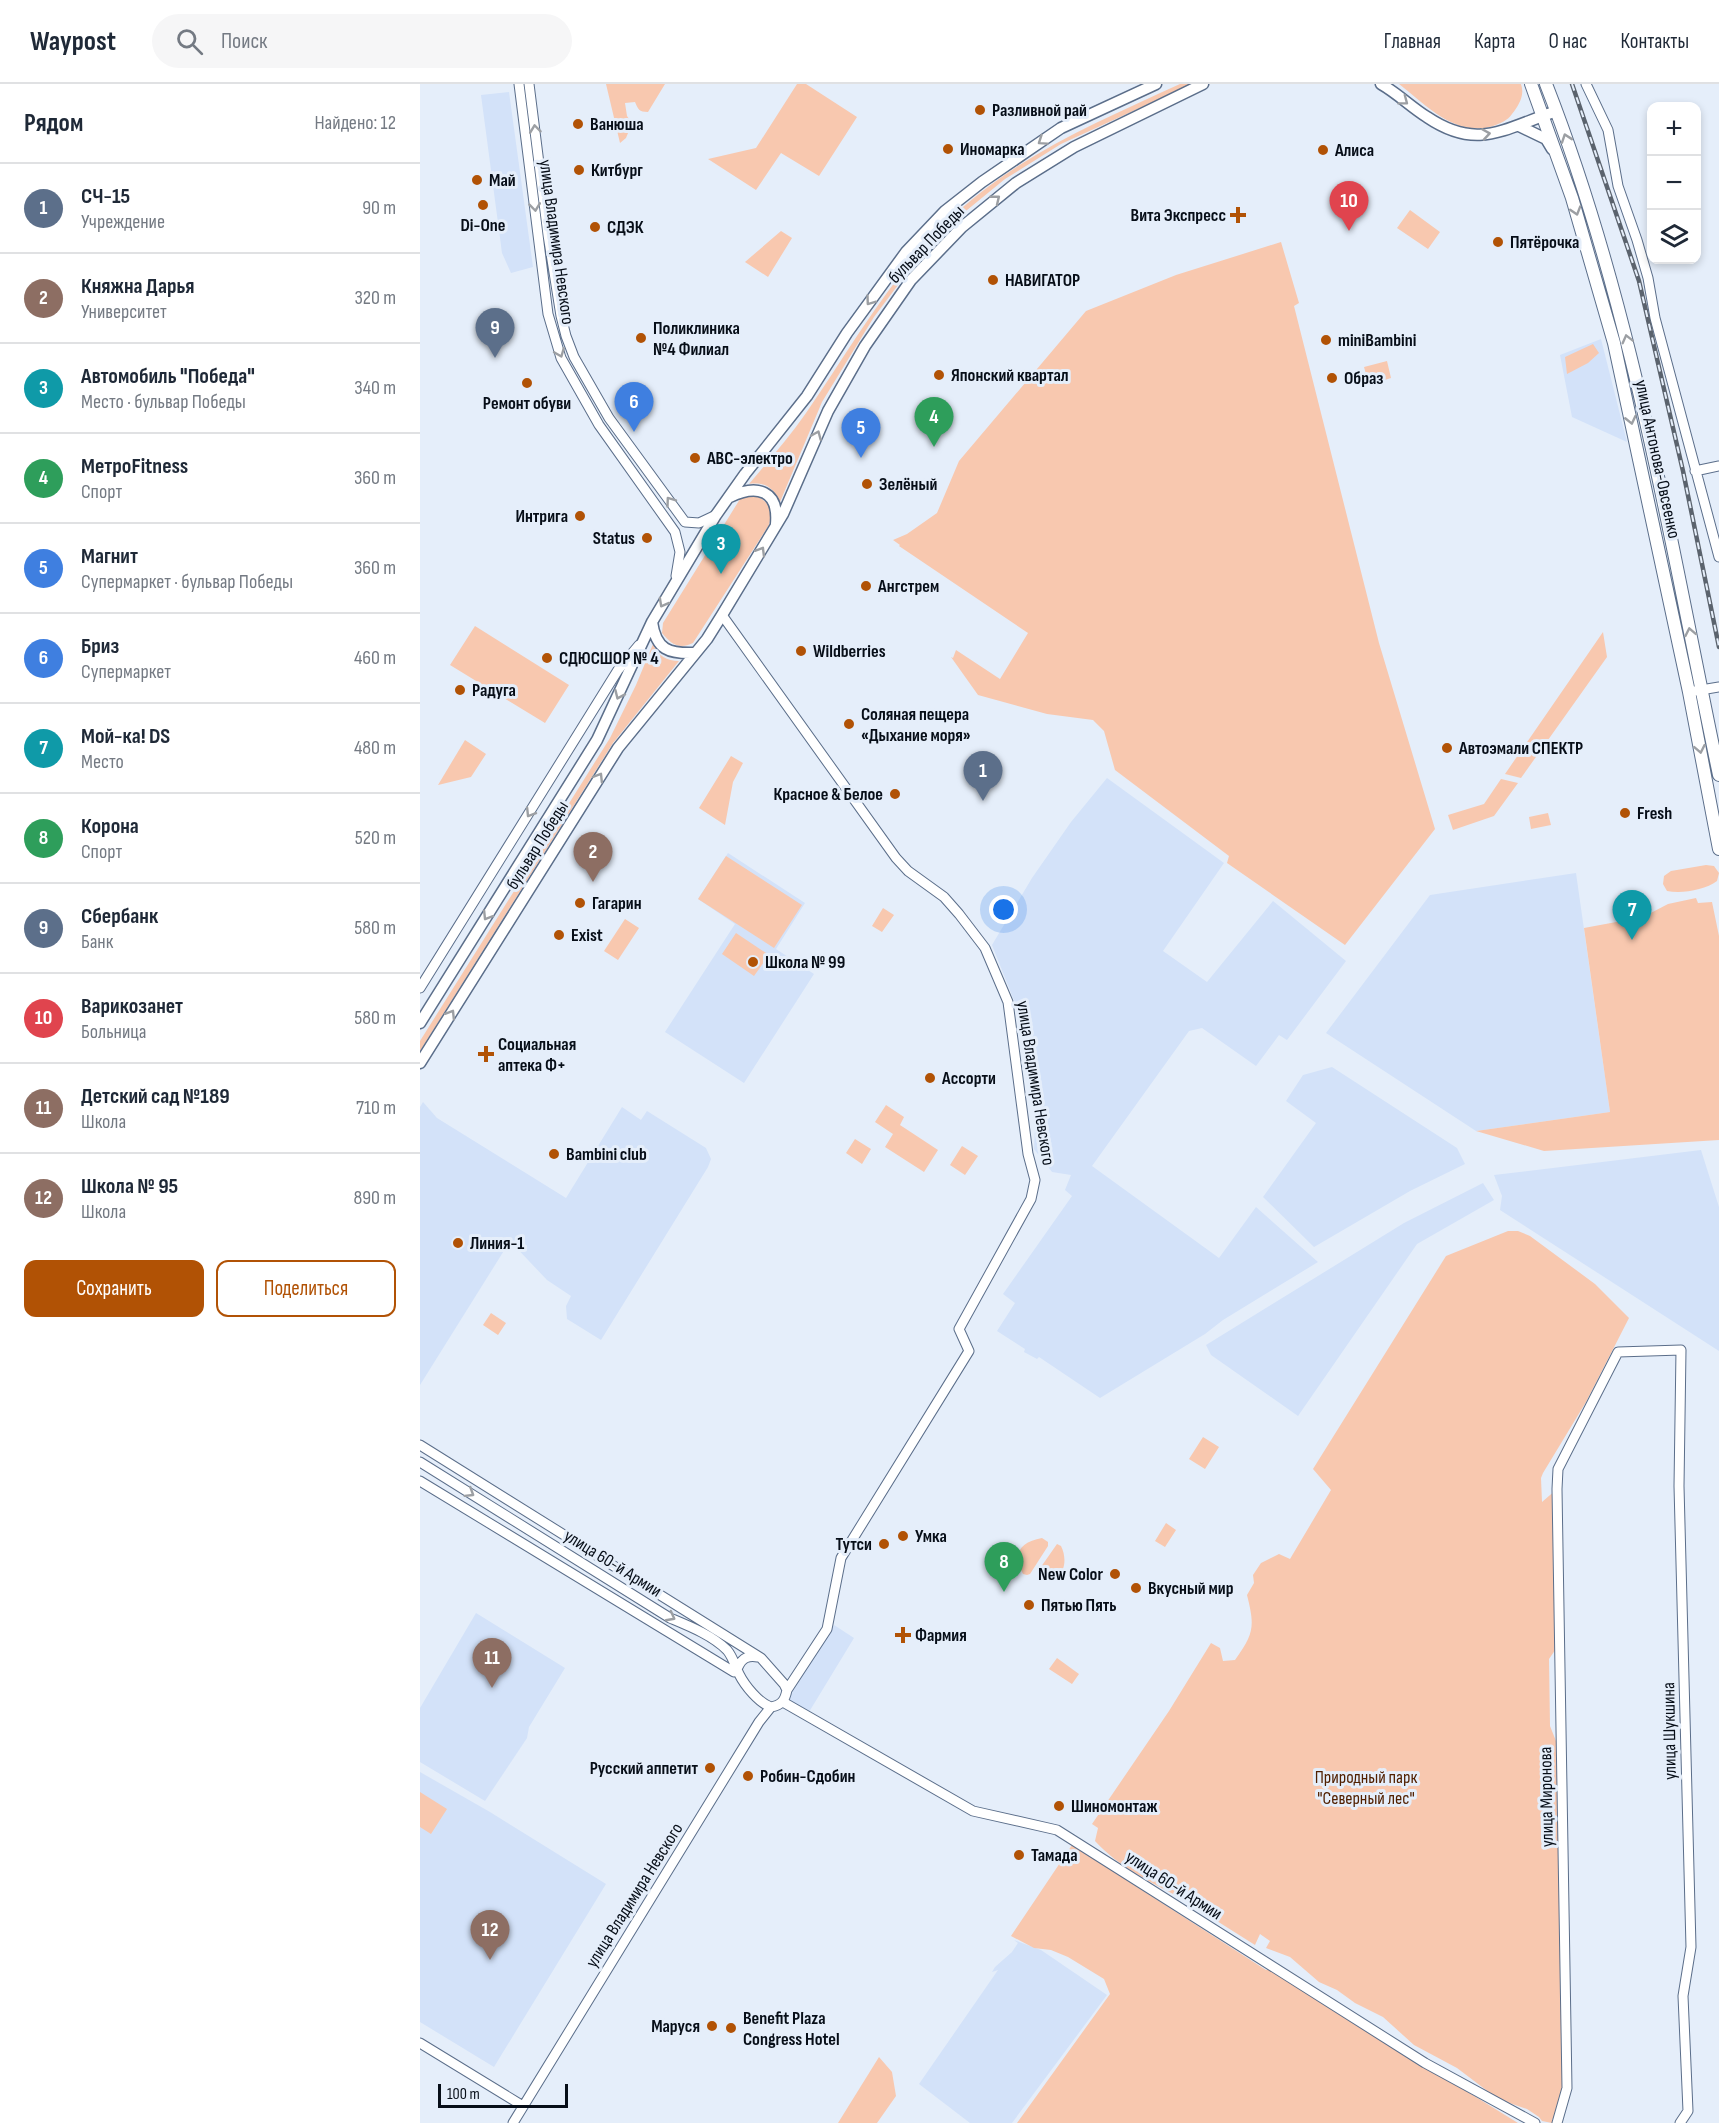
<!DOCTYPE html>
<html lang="ru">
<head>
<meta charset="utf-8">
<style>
  :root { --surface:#fff; --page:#f6f6f7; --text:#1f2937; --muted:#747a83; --line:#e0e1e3; --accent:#b15205 }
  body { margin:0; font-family:"Sofia Sans Condensed",sans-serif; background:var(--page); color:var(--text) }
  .controls { position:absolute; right:18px; top:18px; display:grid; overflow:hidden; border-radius:12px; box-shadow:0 3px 9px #0003 }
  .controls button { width:54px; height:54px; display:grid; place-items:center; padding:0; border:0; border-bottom:2px solid var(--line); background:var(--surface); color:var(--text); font:30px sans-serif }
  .scale { position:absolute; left:18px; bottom:15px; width:130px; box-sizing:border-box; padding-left:6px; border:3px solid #070e18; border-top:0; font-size:16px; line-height:21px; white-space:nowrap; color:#070e18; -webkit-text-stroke:4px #e5eefa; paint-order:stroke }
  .you { position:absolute; left:584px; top:826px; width:21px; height:21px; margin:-15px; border:4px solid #fff; border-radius:50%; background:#1a73e8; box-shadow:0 0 0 9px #1a73e833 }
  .badge { display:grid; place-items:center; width:39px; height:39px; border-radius:50%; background:var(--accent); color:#fff; font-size:20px; font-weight:700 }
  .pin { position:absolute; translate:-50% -50px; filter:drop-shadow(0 2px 3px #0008) }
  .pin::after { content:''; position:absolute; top:32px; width:21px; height:18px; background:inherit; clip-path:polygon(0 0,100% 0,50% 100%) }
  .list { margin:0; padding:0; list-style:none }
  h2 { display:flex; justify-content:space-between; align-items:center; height:78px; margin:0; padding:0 24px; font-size:26px }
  h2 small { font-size:20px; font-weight:400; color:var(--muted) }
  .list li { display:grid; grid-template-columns:39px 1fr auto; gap:18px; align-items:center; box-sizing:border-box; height:90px; padding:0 24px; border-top:2px solid var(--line) }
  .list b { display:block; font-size:22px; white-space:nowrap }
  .list p { margin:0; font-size:20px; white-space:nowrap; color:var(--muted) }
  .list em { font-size:20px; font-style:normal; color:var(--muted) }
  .actions { display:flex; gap:12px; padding:18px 24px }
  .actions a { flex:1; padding:14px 0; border:2px solid var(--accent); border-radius:12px; text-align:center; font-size:21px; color:var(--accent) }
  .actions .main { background:var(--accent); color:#fff }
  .icon { flex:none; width:33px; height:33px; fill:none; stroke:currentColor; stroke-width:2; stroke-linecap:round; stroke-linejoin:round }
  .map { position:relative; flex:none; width:1299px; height:2039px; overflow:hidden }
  header { display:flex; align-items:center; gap:36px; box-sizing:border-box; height:84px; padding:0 30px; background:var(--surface); border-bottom:2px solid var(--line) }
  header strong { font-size:28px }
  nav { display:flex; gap:33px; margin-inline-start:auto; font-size:21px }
  .search { width:420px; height:54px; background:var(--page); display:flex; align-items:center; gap:15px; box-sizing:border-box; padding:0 21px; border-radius:33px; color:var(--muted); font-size:22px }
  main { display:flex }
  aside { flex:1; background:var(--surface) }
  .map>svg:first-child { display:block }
</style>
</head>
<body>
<header>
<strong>Waypost</strong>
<div class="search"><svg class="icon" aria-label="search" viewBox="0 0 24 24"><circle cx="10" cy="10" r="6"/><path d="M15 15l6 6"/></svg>Поиск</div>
<nav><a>Главная</a><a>Карта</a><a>О нас</a><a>Контакты</a></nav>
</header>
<main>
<aside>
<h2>Рядом<small>Найдено: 12</small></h2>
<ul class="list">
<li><span class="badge" style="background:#5c6f8a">1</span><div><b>СЧ-15</b><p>Учреждение</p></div><em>90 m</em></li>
<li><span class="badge" style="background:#8d6e63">2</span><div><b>Княжна Дарья</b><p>Университет</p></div><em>320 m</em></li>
<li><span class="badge" style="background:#0f9aa8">3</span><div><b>Автомобиль &quot;Победа&quot;</b><p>Место · бульвар Победы</p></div><em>340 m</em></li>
<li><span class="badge" style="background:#2e9e5b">4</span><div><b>МетроFitness</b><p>Спорт</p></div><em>360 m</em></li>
<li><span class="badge" style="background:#3f7fe0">5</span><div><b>Магнит</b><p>Супермаркет · бульвар Победы</p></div><em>360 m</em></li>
<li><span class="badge" style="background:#3f7fe0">6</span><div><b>Бриз</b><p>Супермаркет</p></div><em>460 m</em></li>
<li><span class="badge" style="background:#0f9aa8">7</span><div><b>Мой-ка! DS</b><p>Место</p></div><em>480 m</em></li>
<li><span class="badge" style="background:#2e9e5b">8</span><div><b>Корона</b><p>Спорт</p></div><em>520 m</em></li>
<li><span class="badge" style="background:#5c6f8a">9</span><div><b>Сбербанк</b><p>Банк</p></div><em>580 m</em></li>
<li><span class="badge" style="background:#e0444e">10</span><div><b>Варикозанет</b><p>Больница</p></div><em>580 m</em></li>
<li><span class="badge" style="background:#8d6e63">11</span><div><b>Детский сад №189</b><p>Школа</p></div><em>710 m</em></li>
<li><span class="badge" style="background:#8d6e63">12</span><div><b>Школа № 95</b><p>Школа</p></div><em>890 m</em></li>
</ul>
<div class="actions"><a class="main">Сохранить</a><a>Поделиться</a></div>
</aside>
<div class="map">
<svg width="1299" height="2039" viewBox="0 0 1299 2039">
  <rect width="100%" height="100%" fill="#e5eefa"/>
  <path fill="#d3e2f9" d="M89 8 113 183 91 189 82 169 61 11Z
    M1181 255 1207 358 1152 333 1140 271Z
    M687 694 804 779 743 867 787 898 853 817 926 877 867 956 859 951 836 982 782 944 769 947 672 1082 799 1174 836 1123 898 1178 803 1236 785 1250 680 1314 619 1273 617 1275 604 1268 605 1265 577 1247 595 1219 583 1210 652 1112 645 1106 651 1091 632 1088 614 1065 617 998 614 975 595 919 572 861 612 794 651 738Z
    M308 769 385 819 356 865 394 890 324 999 245 948 315 840 278 815Z
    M1156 789 1190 1028 1056 1047 906 949 1010 811Z
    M912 983 1037 1064 1045 1080 990 1107 894 1163 843 1113 896 1039 866 1017 883 991Z
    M3 1018 17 1034 146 1114 202 1023 221 1036 227 1027 286 1064 291 1075 288 1083 181 1256 147 1235 146 1222 151 1212 127 1196 90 1157 0 1301V1023Z
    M1281 1066 1299 1123V1267L1080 1126 1082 1112 1074 1091Z
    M1063 1099 1074 1116 997 1160 878 1332 791 1271 786 1261 984 1139Z
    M56 1529 145 1584 109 1643 107 1654 65 1717 0 1678V1624Z
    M414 1541 434 1554 389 1628 368 1615Z
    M0 1688 70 1728 186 1800 74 1983 0 1938Z
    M594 1856 621 1866 687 1911 592 2039H550L499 2000 578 1886 572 1888 575 1883 592 1868 598 1859Z"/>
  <path fill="#f8c8af" d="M186 0H245L228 28C219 28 218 25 215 18L205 19 207 32 212 39 206 54 200 59Z
    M377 0H386L437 33 399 92 361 69 336 106 288 75 336 64Z
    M760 0H772L641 60 585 95 541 131 502 169 454 233 402 318 360 418C353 403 345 398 329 400 348 377 369 354 386 329 435 258 477 181 543 123 607 67 684 35 760 0Z
    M979 0H1101C1105 11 1099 21 1092 30 1087 37 1081 39 1073 42 1036 54 1006 21 979 0Z
    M990 126 1020 148 1008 165 977 144Z
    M361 147 372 154 348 193 325 178Z
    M861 158 879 219 874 222 959 559 1015 745 925 861 807 779 809 772 695 686 684 647 673 636 627 630 558 611 531 573 533 574 536 566 580 595 608 549 479 462 480 461 473 456 487 450 517 429 539 377 666 227 756 191Z
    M1173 260 1179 269 1168 279 1147 290 1145 273Z
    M967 277 971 294 949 301 944 283Z
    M330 411C349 415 353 424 349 441L273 559C259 566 251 560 242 549L243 539 320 415Z
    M55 542 149 601 125 639 30 581Z
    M1183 548 1187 573 1101 694 1085 690Z
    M233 560C238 572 247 577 259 577L193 659 0 967V957L190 654 216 601Z
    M45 656 66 670 51 693 18 701Z
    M311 672 323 679 313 698 305 741 279 724Z
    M1081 695 1098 699 1074 732 1033 746 1028 731 1064 720Z
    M1128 729 1131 741 1111 745 1109 733Z
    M306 772 382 821 354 864 278 815Z
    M1286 781 1294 782 1299 789 1297 797C1285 806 1262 810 1247 807L1243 800 1244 792 1251 787Z
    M1276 814 1278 819 1292 818 1299 852V1056L1124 1067 1056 1047 1190 1028 1164 844 1223 833 1248 820Z
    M463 824 474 831 462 848 452 842Z
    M205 835 219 844 198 876 184 867Z
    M316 849 349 871 334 892 302 870Z
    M466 1021 484 1033 480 1041 518 1066 504 1088 465 1063 473 1050 455 1038Z
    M435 1055 451 1065 442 1080 426 1069Z
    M542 1062 558 1072 545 1091 530 1081Z
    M1088 1147H1098L1110 1152 1175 1200 1209 1234 1166 1318 1123 1389 1121 1394 1122 1418 1137 1405 1140 1559 1129 1575 1130 1642 1142 1672 1147 2004 1139 2034 1132 2035V2039L1122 2037 1119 2033 1107 2025 1078 2015 1037 1984 994 1961 963 1933 935 1919 917 1906 899 1898 870 1873 846 1864 850 1857 840 1850 835 1861 789 1832 783 1813 778 1809 761 1814C730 1798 699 1783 675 1757L678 1744 672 1740 749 1627 791 1559 800 1564 803 1577 815 1576C834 1549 835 1543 827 1511L834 1499 833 1491 841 1479 859 1470 870 1475 911 1406 893 1385 1026 1172Z
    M71 1229 86 1239 78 1251 63 1241Z
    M783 1353 799 1363 785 1385 769 1375Z
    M746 1439 756 1446 745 1463 735 1457Z
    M622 1454 628 1458V1462L610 1490 607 1491 603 1490C592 1468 601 1458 622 1454Z
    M637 1460 641 1462C650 1480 641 1502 618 1497L616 1490Z
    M637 1574 659 1590 652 1600 629 1585Z
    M0 1708 27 1725 11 1750 0 1743Z
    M652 1761 846 1886 849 1885 1098 2039H597L690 1910 684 1895 648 1873 631 1866 614 1864 591 1852Z
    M459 1973 472 1988 476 2012 457 2039H418Z"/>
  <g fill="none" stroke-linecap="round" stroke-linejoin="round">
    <g stroke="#5b6e8a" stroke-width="11">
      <path id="minor" d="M99 0 128 230 141 274 179 341 255 448 260 468 256 492
        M109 0 128 151 141 232 146 252 154 273 189 334 265 438 279 439 296 431
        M1166 0 1188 46 1198 102 1217 156 1228 194 1235 234 1299 473
        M1275 387 1299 382
        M302 531 476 774 488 787 524 813 539 830 565 864 588 918 608 1070 615 1096 611 1115 539 1245 549 1267 421 1474 407 1545 367 1606
        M1269 608 1299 603
        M0 904 198 586 219 561
        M0 1361 341 1574 364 1600 367 1606C365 1616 362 1621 351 1623L339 1638 93 2039
        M0 1378 250 1534C269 1542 292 1551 307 1566 313 1573 315 1582 319 1590 325 1602 339 1619 351 1623
        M0 1397 314 1588
        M318 1583C322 1574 328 1571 338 1573
        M363 1618 553 1727 637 1746 1005 1979 1115 2039
        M0 1959 103 2022
        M1137 2039 1147 2004 1137 1405 1138 1385 1198 1268 1261 1266 1259 1402 1271 1863 1263 1912 1268 2027 1260 2039"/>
    </g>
    <g stroke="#5b6e8a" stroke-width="13">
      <path id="major" d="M961 0C977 9 991 23 1007 33 1056 66 1082 46 1131 29
        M1099 42 1126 55 1132 65
        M310 413C337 400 359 406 356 440
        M232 538C236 566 249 570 275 569
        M0 939 177 656 232 538 296 431 325 390 387 312 427 249 486 168 525 127 562 98 641 44 736 0
        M0 979 198 664 287 555 302 531 363 430 408 327 445 262 491 196 542 143 596 99 654 63 783 0"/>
    </g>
    <g stroke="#5b6e8a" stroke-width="14">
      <path id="highway" d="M1111 0 1152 114 1194 259 1269 608 1299 765
        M1126 0C1213 222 1250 458 1299 691"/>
    </g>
    <use href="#minor" stroke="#fff" stroke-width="9"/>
    <use href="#major" stroke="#fff" stroke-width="10"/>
    <use href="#highway" stroke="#fff" stroke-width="12"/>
    <g stroke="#5b636d" stroke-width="4.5">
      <path id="rail" d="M1152 0 1219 197 1263 387 1299 563"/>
    </g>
    <use href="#rail" stroke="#e5eefa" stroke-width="2" stroke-dasharray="7" stroke-linecap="butt"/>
  </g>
  <defs><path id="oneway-chevron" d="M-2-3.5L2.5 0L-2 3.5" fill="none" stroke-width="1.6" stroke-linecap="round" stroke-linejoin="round" transform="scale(1.5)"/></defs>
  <g stroke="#9c9fa3">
    <use href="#oneway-chevron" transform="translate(984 17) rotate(37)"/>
    <use href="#oneway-chevron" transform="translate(115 45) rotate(-97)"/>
    <use href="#oneway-chevron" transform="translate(1066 50) rotate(-9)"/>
    <use href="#oneway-chevron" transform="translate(1146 54) rotate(-109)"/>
    <use href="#oneway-chevron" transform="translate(622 57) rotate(146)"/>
    <use href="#oneway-chevron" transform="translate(576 115) rotate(-39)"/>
    <use href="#oneway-chevron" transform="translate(115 123) rotate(83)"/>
    <use href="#oneway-chevron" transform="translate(1156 127) rotate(73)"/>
    <use href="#oneway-chevron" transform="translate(450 217) rotate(126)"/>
    <use href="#oneway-chevron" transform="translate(1207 255) rotate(-104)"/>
    <use href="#oneway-chevron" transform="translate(140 269) rotate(68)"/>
    <use href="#oneway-chevron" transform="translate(1211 336) rotate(77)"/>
    <use href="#oneway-chevron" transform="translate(397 351) rotate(-67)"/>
    <use href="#oneway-chevron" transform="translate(250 417) rotate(-126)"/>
    <use href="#oneway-chevron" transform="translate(341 467) rotate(-59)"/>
    <use href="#oneway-chevron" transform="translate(243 519) rotate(119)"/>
    <use href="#oneway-chevron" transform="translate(1270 548) rotate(-101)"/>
    <use href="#oneway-chevron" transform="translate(199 611) rotate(114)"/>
    <use href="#oneway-chevron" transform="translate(1280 665) rotate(79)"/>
    <use href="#oneway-chevron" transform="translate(179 693) rotate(-58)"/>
    <use href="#oneway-chevron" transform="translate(110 729) rotate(122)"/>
    <use href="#oneway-chevron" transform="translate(67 832) rotate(122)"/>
    <use href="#oneway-chevron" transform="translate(31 930) rotate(-58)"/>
    <use href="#oneway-chevron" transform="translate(50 1409) rotate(32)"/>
    <use href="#oneway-chevron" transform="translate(251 1533) rotate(28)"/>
  </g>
  <g fill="#b15205" stroke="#e5eefa" stroke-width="2">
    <circle cx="560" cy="26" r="6"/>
    <circle cx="158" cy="40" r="6"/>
    <circle cx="528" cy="65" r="6"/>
    <circle cx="903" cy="66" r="6"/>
    <circle cx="159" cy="86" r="6"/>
    <circle cx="57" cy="96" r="6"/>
    <circle cx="63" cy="121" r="6"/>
    <path d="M815 122h6v6h6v6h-6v6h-6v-6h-6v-6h6z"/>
    <circle cx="175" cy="143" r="6"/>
    <circle cx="1078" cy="158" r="6"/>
    <circle cx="573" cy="196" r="6"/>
    <circle cx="221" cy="254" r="6"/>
    <circle cx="906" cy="256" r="6"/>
    <circle cx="519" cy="291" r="6"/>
    <circle cx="912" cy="294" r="6"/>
    <circle cx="107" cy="299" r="6"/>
    <circle cx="275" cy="374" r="6"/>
    <circle cx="447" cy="400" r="6"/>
    <circle cx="160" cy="432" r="6"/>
    <circle cx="227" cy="454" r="6"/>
    <circle cx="446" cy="502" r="6"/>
    <circle cx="381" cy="567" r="6"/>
    <circle cx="127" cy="574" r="6"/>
    <circle cx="40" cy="606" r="6"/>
    <circle cx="429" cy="640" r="6"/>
    <circle cx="1027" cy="664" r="6"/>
    <circle cx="475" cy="710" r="6"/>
    <circle cx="1205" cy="729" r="6"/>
    <circle cx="160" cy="819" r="6"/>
    <circle cx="139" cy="851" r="6"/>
    <circle cx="333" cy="878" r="6"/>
    <path d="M63 961h6v6h6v6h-6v6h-6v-6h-6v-6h6z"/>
    <circle cx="510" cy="994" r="6"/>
    <circle cx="134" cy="1070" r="6"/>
    <circle cx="38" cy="1159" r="6"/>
    <circle cx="483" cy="1452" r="6"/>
    <circle cx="464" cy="1460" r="6"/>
    <circle cx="695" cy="1490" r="6"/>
    <circle cx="716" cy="1504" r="6"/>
    <circle cx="609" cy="1521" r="6"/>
    <path d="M480 1542h6v6h6v6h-6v6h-6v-6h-6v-6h6z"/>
    <circle cx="290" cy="1684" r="6"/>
    <circle cx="328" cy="1692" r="6"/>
    <circle cx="639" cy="1722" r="6"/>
    <circle cx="599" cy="1771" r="6"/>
    <circle cx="292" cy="1942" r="6"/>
    <circle cx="311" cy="1944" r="6"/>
  </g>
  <g text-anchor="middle" stroke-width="6" stroke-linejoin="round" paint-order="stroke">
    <g font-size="18" font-weight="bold" fill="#070e18" stroke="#e5eefa" text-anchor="start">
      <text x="572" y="32">Разливной рай</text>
      <text x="170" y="46">Ванюша</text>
      <text x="540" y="71">Иномарка</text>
      <text x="915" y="72">Алиса</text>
      <text x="171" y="92">Китбург</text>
      <text x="69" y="102">Май</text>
      <text x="806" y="137" text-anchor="end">Вита Экспресс</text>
      <text x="63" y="147" text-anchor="middle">Di-One</text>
      <text x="187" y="149">СДЭК</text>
      <text x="1090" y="164">Пятёрочка</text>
      <text x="585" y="202">НАВИГАТОР</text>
      <text x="233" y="250">Поликлиника<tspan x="233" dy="21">№4 Филиал</tspan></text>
      <text x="918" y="262">miniBambini</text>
      <text x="531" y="297">Японский квартал</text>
      <text x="924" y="300">Образ</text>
      <text x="107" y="325" text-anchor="middle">Ремонт обуви</text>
      <text x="287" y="380">АВС-электро</text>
      <text x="459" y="406">Зелёный</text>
      <text x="148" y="438" text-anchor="end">Интрига</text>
      <text x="215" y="460" text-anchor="end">Status</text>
      <text x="458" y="508">Ангстрем</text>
      <text x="393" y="573">Wildberries</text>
      <text x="139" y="580">СДЮСШОР № 4</text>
      <text x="52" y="612">Радуга</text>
      <text x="441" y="636">Соляная пещера<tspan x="441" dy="21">«Дыхание моря»</tspan></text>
      <text x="1039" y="670">Автоэмали СПЕКТР</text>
      <text x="463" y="716" text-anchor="end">Красное &amp; Белое</text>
      <text x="1217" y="735">Fresh</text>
      <text x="172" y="825">Гагарин</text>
      <text x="151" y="857">Exist</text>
      <text x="345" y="884">Школа № 99</text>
      <text x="78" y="966">Социальная<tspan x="78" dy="21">аптека Ф+</tspan></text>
      <text x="522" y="1000">Ассорти</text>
      <text x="146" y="1076">Bambini club</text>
      <text x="50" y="1165">Линия-1</text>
      <text x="495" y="1458">Умка</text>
      <text x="452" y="1466" text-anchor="end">Тутси</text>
      <text x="683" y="1496" text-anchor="end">New Color</text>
      <text x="728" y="1510">Вкусный мир</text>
      <text x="621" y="1527">Пятью Пять</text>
      <text x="495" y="1557">Фармия</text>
      <text x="278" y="1690" text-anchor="end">Русский аппетит</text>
      <text x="340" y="1698">Робин-Сдобин</text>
      <text x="651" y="1728">Шиномонтаж</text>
      <text x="611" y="1777">Тамада</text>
      <text x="323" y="1940">Benefit Plaza<tspan x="323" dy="21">Congress Hotel</tspan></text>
      <text x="280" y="1948" text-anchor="end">Маруся</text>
    </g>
    <g font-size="18" fill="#070e18" stroke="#e5eefa">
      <text transform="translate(137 158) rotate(82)" y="6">улица Владимира Невского</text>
      <text transform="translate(506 160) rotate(-46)" y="6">бульвар Победы</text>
      <text transform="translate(1238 375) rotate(78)" y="6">улица Антонова-Овсеенко</text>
      <text transform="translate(117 761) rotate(-58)" y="6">бульвар Победы</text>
      <text transform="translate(616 999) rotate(81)" y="6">улица Владимира Невского</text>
      <text transform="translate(193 1479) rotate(32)" y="6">улица 60-й Армии</text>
      <text transform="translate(1249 1647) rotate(-91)" y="6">улица Шукшина</text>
      <text transform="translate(1126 1713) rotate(-91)" y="6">улица Миронова</text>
      <text transform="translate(754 1801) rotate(33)" y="6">улица 60-й Армии</text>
      <text transform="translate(214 1811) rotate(-58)" y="6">улица Владимира Невского</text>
    </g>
    <g font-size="18" fill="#512000" stroke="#e5eefa">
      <text x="946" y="1699">Природный парк<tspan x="946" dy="21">"Северный лес"</tspan></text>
    </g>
  </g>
</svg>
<div class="controls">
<button>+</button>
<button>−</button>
<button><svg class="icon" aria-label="layers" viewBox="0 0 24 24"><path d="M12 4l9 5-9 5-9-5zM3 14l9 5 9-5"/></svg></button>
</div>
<div class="scale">100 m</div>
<div class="you"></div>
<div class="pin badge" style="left:563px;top:717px;background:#5c6f8a">1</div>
<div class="pin badge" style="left:173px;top:798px;background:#8d6e63">2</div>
<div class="pin badge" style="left:301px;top:490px;background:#0f9aa8">3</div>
<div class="pin badge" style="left:514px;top:363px;background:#2e9e5b">4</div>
<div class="pin badge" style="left:441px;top:374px;background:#3f7fe0">5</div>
<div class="pin badge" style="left:214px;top:348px;background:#3f7fe0">6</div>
<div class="pin badge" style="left:1212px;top:856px;background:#0f9aa8">7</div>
<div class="pin badge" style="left:584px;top:1508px;background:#2e9e5b">8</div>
<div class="pin badge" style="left:75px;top:274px;background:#5c6f8a">9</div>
<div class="pin badge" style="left:929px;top:147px;background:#e0444e">10</div>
<div class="pin badge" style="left:72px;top:1604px;background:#8d6e63">11</div>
<div class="pin badge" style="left:70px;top:1876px;background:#8d6e63">12</div>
</div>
</main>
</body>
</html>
